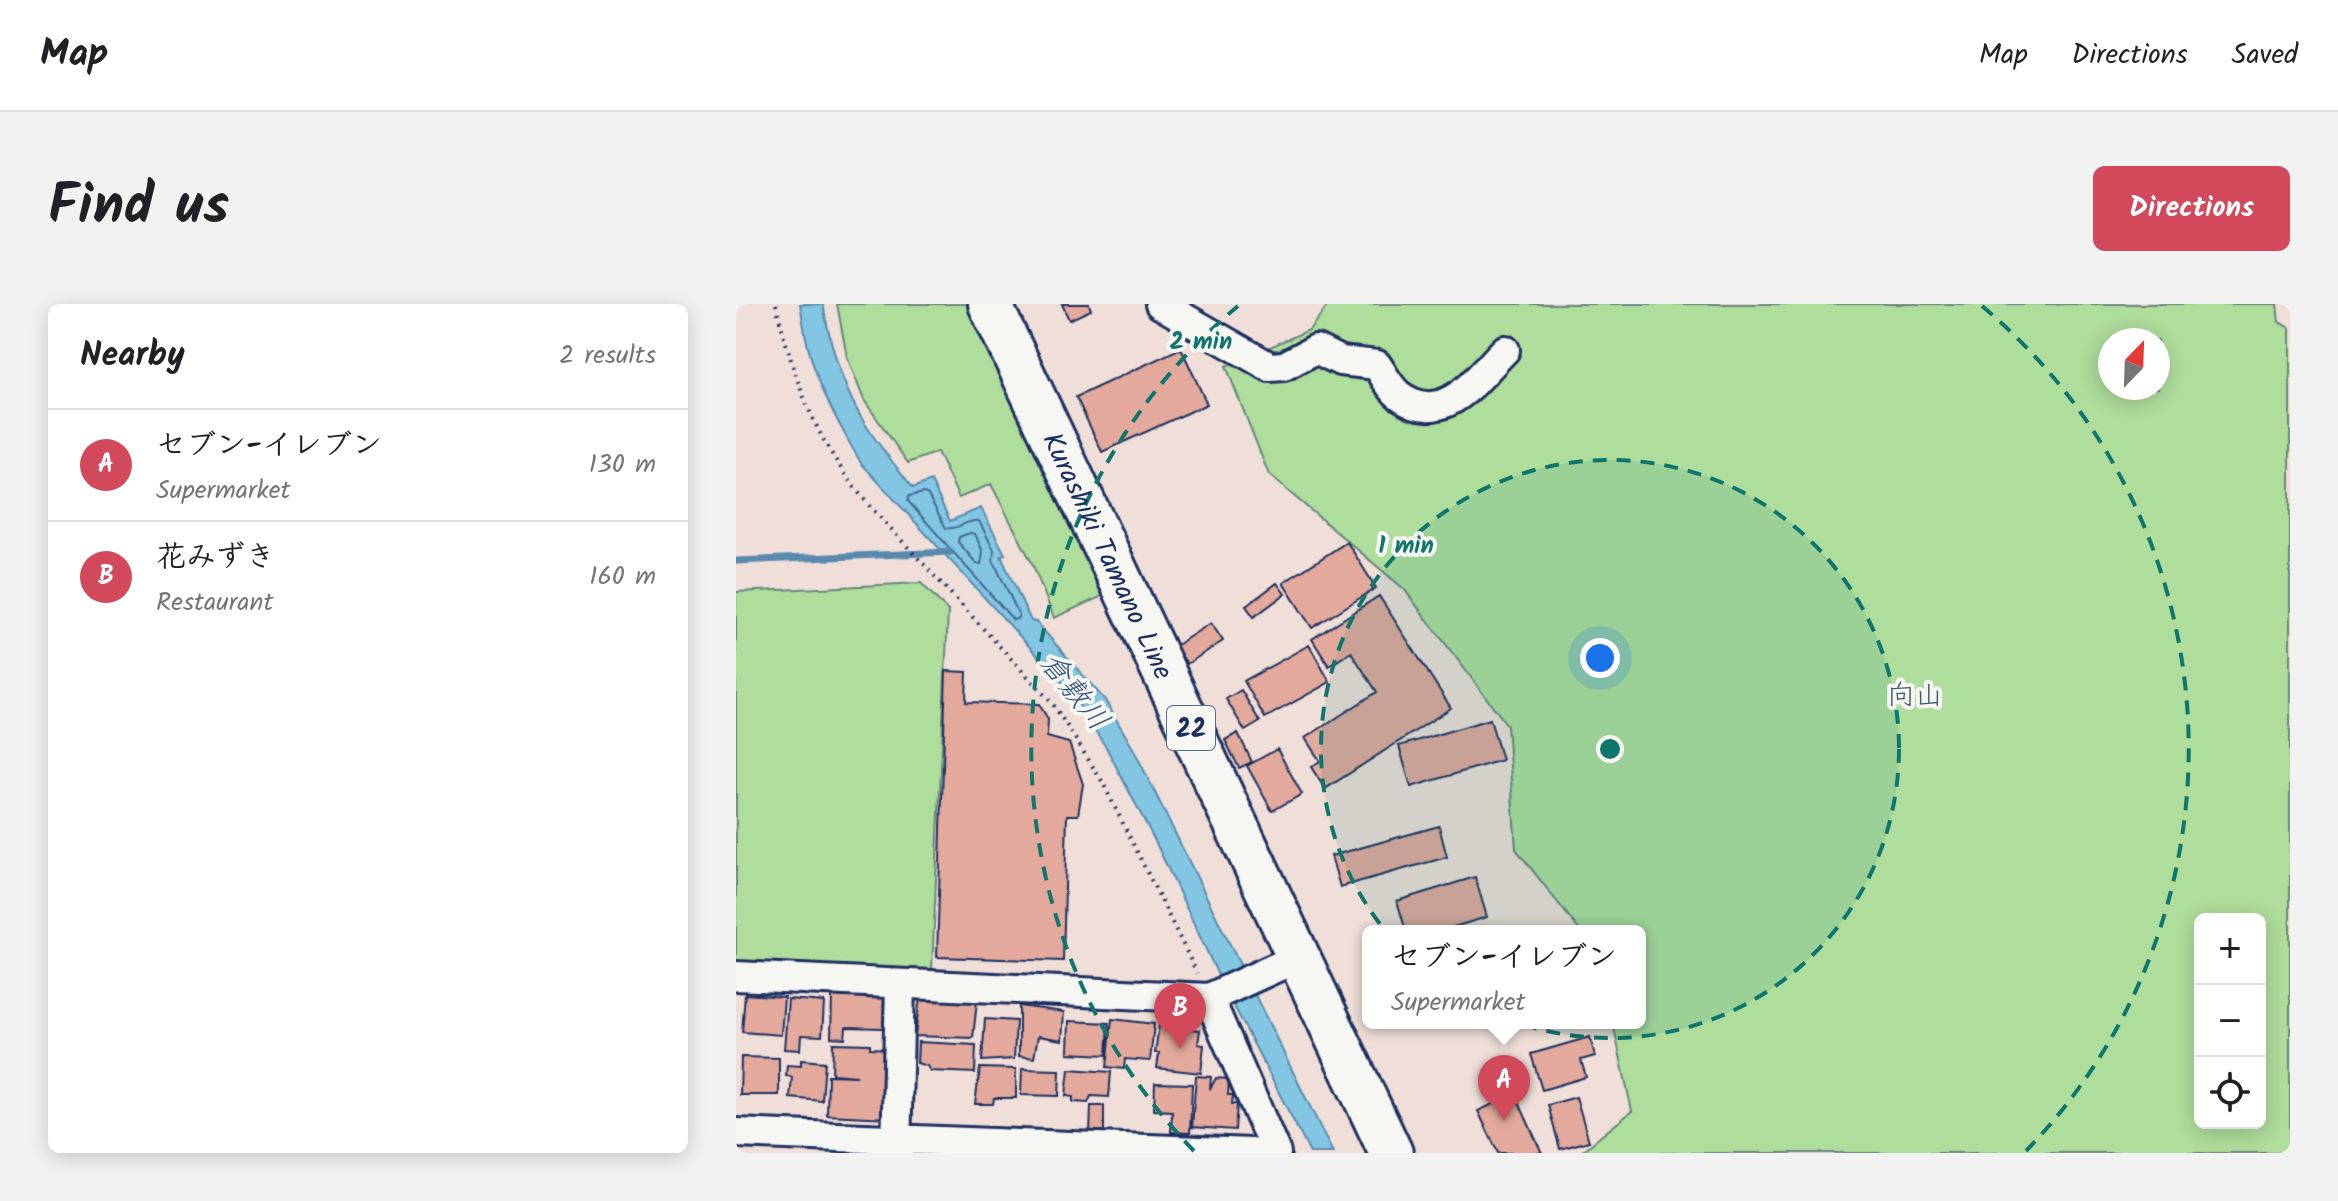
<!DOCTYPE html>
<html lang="en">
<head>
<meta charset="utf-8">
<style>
  :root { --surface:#fff; --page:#f2f2f2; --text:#202124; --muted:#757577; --line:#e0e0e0; --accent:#d1495b }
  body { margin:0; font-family:Kalam,"Klee One",sans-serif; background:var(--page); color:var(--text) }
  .controls { position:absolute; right:24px; bottom:24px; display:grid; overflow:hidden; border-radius:12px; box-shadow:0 4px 20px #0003 }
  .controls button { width:72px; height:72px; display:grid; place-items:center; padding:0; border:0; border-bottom:2px solid var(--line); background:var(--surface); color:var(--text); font:40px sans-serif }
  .compass { position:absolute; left:1362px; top:24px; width:72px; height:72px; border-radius:50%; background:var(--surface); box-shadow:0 4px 20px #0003; rotate:23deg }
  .you { position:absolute; left:864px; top:354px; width:28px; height:28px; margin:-20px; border:6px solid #fff; border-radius:50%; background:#1a73e8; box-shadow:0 0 0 12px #1a73e833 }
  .badge { display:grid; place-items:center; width:52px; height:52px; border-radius:50%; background:var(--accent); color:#fff; font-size:26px; font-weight:700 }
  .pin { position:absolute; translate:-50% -66px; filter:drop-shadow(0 2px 4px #0008) }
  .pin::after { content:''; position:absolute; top:42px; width:28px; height:24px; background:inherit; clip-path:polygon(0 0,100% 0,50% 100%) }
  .popup { position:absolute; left:626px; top:621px; width:284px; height:104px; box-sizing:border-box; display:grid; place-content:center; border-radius:12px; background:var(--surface); filter:drop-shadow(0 2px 6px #0005); font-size:26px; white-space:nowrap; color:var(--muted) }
  .popup b { font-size:30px; color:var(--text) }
  .popup::after { content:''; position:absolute; left:50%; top:100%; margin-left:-16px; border:16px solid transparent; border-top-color:var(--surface) }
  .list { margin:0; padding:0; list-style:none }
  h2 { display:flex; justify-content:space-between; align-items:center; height:104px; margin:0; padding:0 32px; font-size:34px }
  h2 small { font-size:26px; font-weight:400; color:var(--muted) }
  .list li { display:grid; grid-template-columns:52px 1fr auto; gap:24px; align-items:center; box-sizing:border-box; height:112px; padding:0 32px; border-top:2px solid var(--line) }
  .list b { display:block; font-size:30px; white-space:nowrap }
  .list p { margin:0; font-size:26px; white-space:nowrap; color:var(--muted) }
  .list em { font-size:26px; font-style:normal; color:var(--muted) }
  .icon { flex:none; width:44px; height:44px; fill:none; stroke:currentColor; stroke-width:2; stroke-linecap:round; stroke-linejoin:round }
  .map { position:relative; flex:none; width:1554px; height:849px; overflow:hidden; border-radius:12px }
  header { display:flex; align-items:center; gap:48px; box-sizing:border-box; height:112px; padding:0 40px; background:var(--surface); border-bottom:2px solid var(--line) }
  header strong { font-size:38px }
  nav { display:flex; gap:44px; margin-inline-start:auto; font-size:28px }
  .intro { display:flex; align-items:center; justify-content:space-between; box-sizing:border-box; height:192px; padding:0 48px }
  h1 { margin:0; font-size:56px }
  .button { padding:20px 36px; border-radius:12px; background:var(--accent); color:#fff; font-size:28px; font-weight:700 }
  main { display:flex; gap:48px; padding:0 48px }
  aside { flex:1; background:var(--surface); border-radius:12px; box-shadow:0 4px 20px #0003 }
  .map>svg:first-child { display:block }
</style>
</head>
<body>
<header>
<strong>Map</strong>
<nav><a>Map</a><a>Directions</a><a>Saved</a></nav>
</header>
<div class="intro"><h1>Find us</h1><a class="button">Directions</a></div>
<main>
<aside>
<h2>Nearby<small>2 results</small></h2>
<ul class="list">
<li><span class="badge">A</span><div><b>セブン-イレブン</b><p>Supermarket</p></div><em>130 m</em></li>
<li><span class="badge">B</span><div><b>花みずき</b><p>Restaurant</p></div><em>160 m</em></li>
</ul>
</aside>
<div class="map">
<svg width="1554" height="849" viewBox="0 0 1554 849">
  <rect width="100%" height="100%" fill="#f0dfd8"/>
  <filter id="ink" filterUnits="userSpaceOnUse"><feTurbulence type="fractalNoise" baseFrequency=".0125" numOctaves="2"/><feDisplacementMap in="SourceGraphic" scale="16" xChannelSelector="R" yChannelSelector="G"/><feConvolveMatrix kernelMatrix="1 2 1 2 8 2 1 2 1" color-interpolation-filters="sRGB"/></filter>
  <g filter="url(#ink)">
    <path fill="#afdd9c" stroke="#65867d" stroke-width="2" fill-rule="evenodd" d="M101 0H237L371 290 318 314 296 259 255 180 223 194 201 148 172 159 128 96 111 53Z
      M593 0H1541L1543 18 1554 24V849H844L896 807 877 719H904V627H844L780 545 771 421 668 285 533 171 490 62 573 26ZM1374 36H1422V84H1374ZM1464 615H1524V819H1464Z
      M185 279 212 307 196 665 0 658V288Z"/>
    <path fill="#83c6e4" stroke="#598aae" stroke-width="2" d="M64 0H87C95 45 108 91 135 129 148 148 163 166 177 184L195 177 214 217 245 204 269 250 265 252 295 317 300 318 369 396 398 446 597 849H574L482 671 420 539 371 445 334 387 125 159C105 124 85 89 74 50 69 34 67 16 64 0Z"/>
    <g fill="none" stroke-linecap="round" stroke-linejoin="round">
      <path stroke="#456b94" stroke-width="2" d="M188 189 192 191 210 224C222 227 232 214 243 217L258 246 257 256 283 311 281 315 277 316 272 310 172 197 173 192Z
        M234 229 239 230 247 248 245 260H241L222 238 223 233Z"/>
      <path stroke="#598aae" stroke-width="7" d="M0 257 214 248"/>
    </g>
    <path fill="#e2a99c" stroke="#1b2f5e" stroke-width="2" d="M326 0H353L355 6 333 16Z
      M445 44 471 100 366 148 340 93Z
      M611 238 640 284 576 324 547 279Z
      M541 279 549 290 518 313 510 302Z
      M643 292 715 404 589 485 575 463 584 457 569 434 641 388 615 348 593 362 576 335Z
      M475 319 487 337 451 360 439 342Z
      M573 341 594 378 529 414 508 377Z
      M210 367 231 368 230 398 303 400 312 415 311 433 333 439 347 480 342 511H331L327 657 201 653Z
      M505 386 524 418 509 427 490 395Z
      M754 415 766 456 675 483 663 442Z
      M502 429 516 458 503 464 489 436Z
      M541 445 566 490 536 507 511 462Z
      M703 522 711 553 604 583 595 552Z
      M739 573 751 613 704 627H670L661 597Z
      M9 690 48 693 45 731 6 728Z
      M96 692 148 694 147 724 110 723 109 734 95 733Z
      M184 693 241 697 237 734 179 732Z
      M52 695 88 698 86 732 65 731 64 746 48 745Z
      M283 702 328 708 326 736 302 732 298 754 283 752Z
      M249 715 280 717 278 755 246 757Z
      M376 715 418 720 414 757 389 755 388 765 371 763Z
      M333 717 373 719 371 751 332 749Z
      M423 721 464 726 462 740 468 741 465 769 421 764 423 749H419Z
      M854 733 859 752 845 756 850 773 806 786 795 750Z
      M182 738 240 741 239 769 194 767 191 762 181 759Z
      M97 739 134 740V744L156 745 154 814 91 811 92 771 121 772 96 770Z
      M5 753 43 754V791H4Z
      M65 756 89 758 86 797 54 794 56 773 50 772 51 761 65 762Z
      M244 764 280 765V794H258L257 800H239Z
      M286 765 324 766 323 792 285 791Z
      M333 765 375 768 373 793 355 792 352 799 337 798V793L330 792Z
      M460 772 475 773 474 785 480 774 493 775 492 791H497L496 800H501L499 826 456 823Z
      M419 779 456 780 454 829 435 828 436 807 418 806Z
      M779 790 806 849H762L742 807Z
      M840 793 853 837 824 845 812 801Z
      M355 802H368V830L354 829Z"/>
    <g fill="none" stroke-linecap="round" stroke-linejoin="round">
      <g stroke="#1b2f5e" stroke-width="34">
        <path id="street" d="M424 0 534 63 548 62 580 45 604 57 641 61C647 70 654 84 663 91 708 124 739 76 769 46
          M0 672 473 694 563 653
          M473 694 540 849
          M0 829 516 849
          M160 849 164 680"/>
      </g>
      <g stroke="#1b2f5e" stroke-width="48">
        <g id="primary">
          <path id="s1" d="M254 0 655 849"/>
        </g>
      </g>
      <path stroke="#1b2f5e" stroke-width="4" stroke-dasharray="2 6" stroke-linecap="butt" d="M40 0C59 79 78 135 131 199L317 400 366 477 461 669"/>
      <use href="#street" stroke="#f6f6f2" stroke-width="28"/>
      <use href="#primary" stroke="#f6f6f2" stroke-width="42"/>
    </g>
  </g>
  <circle cx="874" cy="445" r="289" fill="#0f766e" fill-opacity=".12"/>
  <g fill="none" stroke="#0f766e" stroke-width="4" stroke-dasharray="14 10">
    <circle cx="874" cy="445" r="289"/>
    <path d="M458 847A578 578 0 0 1 502 2M1246 2A578 578 0 0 1 1290 847"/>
  </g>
  <g text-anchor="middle" stroke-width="8" stroke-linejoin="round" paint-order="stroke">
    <rect fill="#f6f6f2" stroke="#5d6b8a" stroke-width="2" x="431" y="402" width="48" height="44" rx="6"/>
    <g font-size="26" font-weight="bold" fill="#1b2f5e">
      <text x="455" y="433">22</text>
    </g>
    <g font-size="28" fill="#1b2f5e" stroke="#f6f6f2">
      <text dy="10" stroke="none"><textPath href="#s1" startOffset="278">Kurashiki Tamano Line</textPath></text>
    </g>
    <g font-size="28" fill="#405a6e" stroke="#f6f6f2">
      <text x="1179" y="400">向山</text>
    </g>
    <g font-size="30" font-style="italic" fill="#355580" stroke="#f6f6f2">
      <text transform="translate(339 387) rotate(51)" y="10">倉敷川</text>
    </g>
  </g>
  <circle cx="874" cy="445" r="12" fill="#0f766e" stroke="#f6f6f2" stroke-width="4"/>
  <g font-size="24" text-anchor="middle" font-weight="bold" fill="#0f766e" stroke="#f6f6f2" stroke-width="8" stroke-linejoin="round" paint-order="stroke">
    <text x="465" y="45">2 min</text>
    <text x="670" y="249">1 min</text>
  </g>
</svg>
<div class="controls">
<button>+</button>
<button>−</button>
<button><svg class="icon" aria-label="locate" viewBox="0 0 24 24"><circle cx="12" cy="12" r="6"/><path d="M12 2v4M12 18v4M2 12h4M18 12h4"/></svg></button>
</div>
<svg class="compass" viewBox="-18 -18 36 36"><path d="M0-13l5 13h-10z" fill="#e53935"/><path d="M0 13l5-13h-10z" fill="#757577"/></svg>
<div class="you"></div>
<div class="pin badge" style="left:768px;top:817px">A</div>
<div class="popup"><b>セブン-イレブン</b>Supermarket</div>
<div class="pin badge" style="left:444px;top:745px">B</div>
</div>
</main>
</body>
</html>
